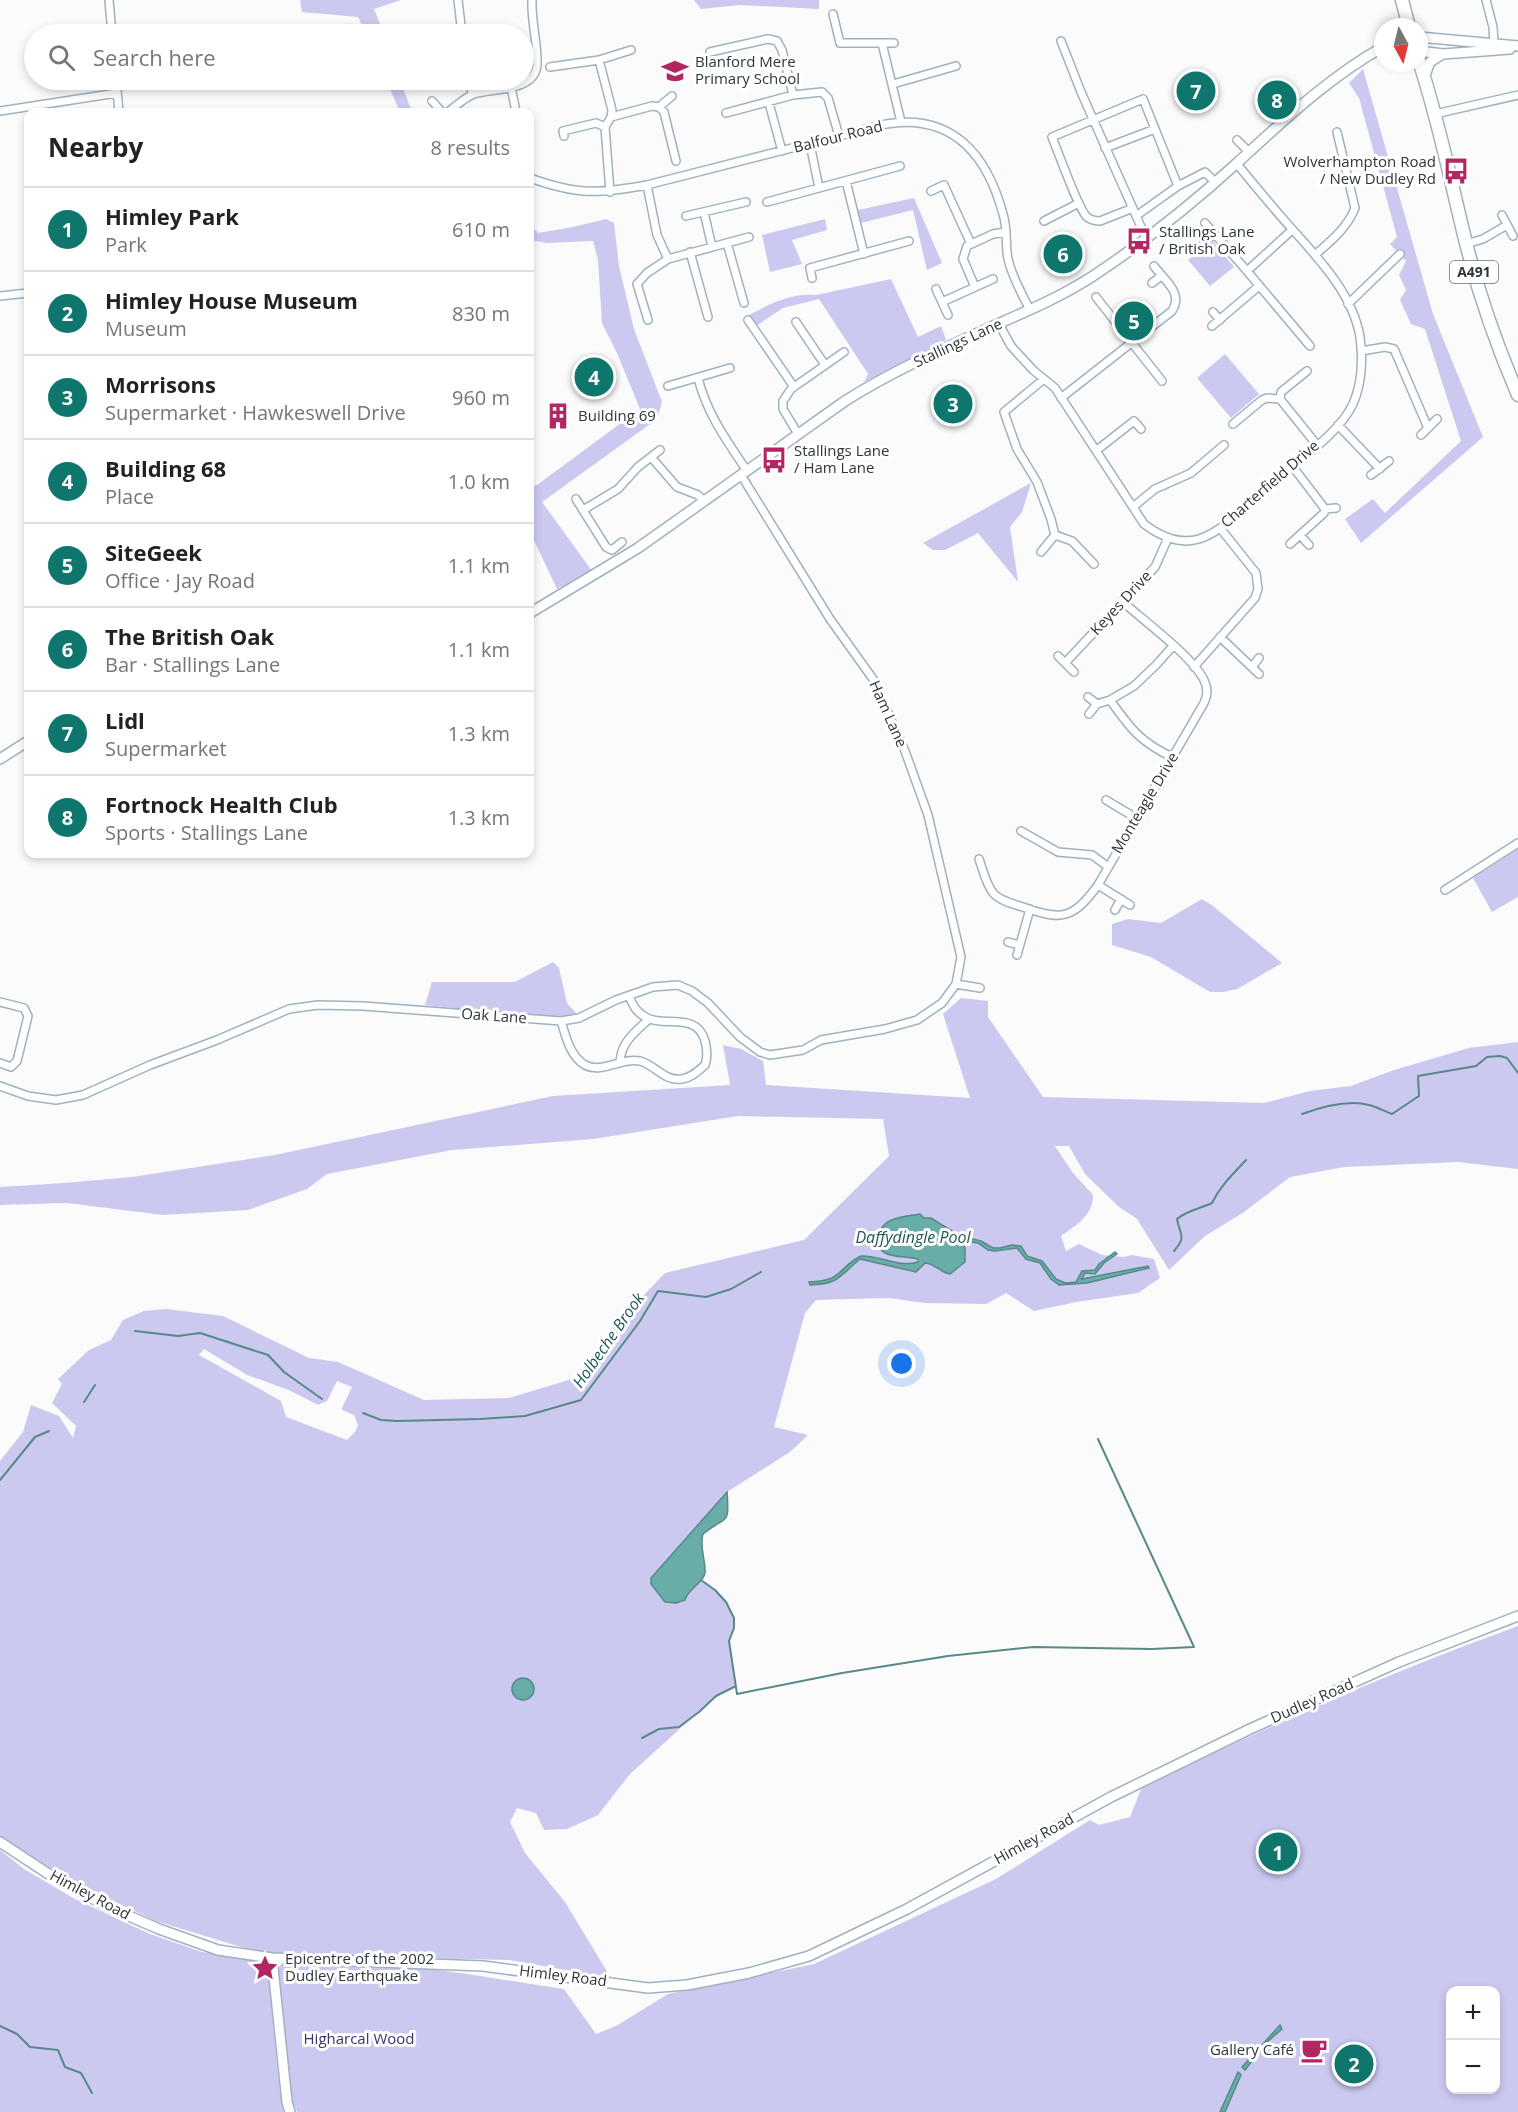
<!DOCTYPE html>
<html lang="en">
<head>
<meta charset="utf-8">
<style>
  :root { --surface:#fff; --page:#f2f2f2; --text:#222; --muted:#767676; --line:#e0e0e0; --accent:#0f766e }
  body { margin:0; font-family:"Open Sans",sans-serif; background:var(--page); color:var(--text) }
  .controls { position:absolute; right:18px; bottom:18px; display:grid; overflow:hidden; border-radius:12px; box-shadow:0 3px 9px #0003 }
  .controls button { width:54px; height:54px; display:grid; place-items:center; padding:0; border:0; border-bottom:2px solid var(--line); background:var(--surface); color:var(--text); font:30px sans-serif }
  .compass { position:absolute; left:1374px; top:18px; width:54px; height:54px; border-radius:50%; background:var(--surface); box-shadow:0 3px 9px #0003; rotate:173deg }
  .you { position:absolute; left:902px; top:1364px; width:21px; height:21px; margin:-15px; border:4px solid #fff; border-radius:50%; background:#1a73e8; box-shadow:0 0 0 9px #1a73e833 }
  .badge { display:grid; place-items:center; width:39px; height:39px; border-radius:50%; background:var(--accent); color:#fff; font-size:20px; font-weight:700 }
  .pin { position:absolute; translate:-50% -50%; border:3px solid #fff; box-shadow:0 2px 6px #0006 }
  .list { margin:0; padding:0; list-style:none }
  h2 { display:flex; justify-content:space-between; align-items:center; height:78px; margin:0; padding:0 24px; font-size:26px }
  h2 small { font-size:20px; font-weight:400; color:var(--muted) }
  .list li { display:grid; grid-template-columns:39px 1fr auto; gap:18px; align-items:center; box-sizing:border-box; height:84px; padding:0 24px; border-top:2px solid var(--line) }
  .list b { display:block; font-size:22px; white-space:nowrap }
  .list p { margin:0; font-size:20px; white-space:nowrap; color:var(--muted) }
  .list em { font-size:20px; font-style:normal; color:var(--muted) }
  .icon { flex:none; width:33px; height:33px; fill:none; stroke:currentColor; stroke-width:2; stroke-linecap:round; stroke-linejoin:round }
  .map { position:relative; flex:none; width:1518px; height:2112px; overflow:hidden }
  .search { position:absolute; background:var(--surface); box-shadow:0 3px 9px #0003; left:24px; top:24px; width:510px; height:66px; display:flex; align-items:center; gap:15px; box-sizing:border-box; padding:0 21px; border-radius:33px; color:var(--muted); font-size:22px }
  .panel { position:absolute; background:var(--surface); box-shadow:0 3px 9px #0003; left:24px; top:108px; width:510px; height:750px; border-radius:12px }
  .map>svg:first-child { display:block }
</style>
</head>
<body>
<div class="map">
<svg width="1518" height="2112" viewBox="0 0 1518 2112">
  <rect width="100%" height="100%" fill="#fbfbfb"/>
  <path fill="#cbc9f0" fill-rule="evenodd" d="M300 0H401L374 9 384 34H366L358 17 302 12Z
    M694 0H819V9L740 5 701 9Z
    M1363 69 1433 314 1483 437 1361 543 1345 519 1373 499 1385 513 1461 441 1425 329 1411 324 1400 300 1406 290 1399 275 1406 261 1390 244 1397 237 1359 98 1349 83Z
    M386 80H400L412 112H400Z
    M914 198 942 263 927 270 913 210 861 223 858 210Z
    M606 219 614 223 619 266 634 329 662 402 657 419 542 502 592 571 557 589 530 532V487L537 485 640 409 617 353 602 323 598 260 593 241 547 243 530 240V225L538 233 573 227Z
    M825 219 827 230 792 240 802 264 770 272 762 235Z
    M1212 240 1234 267 1210 286 1188 260Z
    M891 279 918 337 941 326 946 340 864 382 868 374 819 299 783 308 756 326 747 316C771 304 788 293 816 295Z
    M1225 354 1259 394 1231 418 1197 378Z
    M1031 483 1022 512 1010 527 1018 582 978 533 945 550H933L923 543Z
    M1518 849V897L1492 912 1473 878Z
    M1202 899 1213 906 1282 963 1237 989 1223 992H1210L1151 957 1112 945V924L1128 919 1161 923Z
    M553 962 559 968 567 1003 577 1014 556 1018 425 1005 432 982H515Z
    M961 998 988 1001V1017L1043 1097 1264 1103 1310 1091 1351 1086 1394 1070 1469 1048 1518 1042V1169L1458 1162 1344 1167 1290 1177 1244 1212 1205 1236 1169 1270 1137 1219 1118 1206 1085 1174 1069 1146H1055L1073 1173 1093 1195C1093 1216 1076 1225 1061 1236L1066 1251 1079 1244 1102 1255 1124 1257 1132 1255 1154 1259 1160 1278 1138 1293 1076 1302 1034 1311 1006 1293 986 1304 924 1303 889 1298 816 1300 805 1313 774 1427 808 1435 790 1452 727 1492 651 1578C655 1588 658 1600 670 1603L686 1594 701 1580C717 1591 729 1603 735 1622L729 1641 736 1687 716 1696 630 1774 598 1815 567 1829 544 1830 536 1813 517 1808 510 1822 525 1853 565 1902 611 1978 509 1960 284 1955 241 1947 156 1921 91 1891 40 1862 0 1836V1461L23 1432 31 1405 59 1416 73 1438 76 1426 52 1403 62 1384 58 1379 89 1350 111 1340 123 1320 144 1311 166 1309 223 1316 309 1358 338 1362 424 1400 509 1398 575 1378 617 1323 665 1273 804 1240 889 1156 883 1119 738 1116 593 1139 452 1150 327 1174 307 1189 248 1210 163 1215 67 1203 0 1205V1187L64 1183 132 1177 275 1155 553 1096 730 1085 723 1045 741 1049 763 1061 766 1085 970 1098 943 1014ZM204 1349 247 1375 289 1390 318 1405 327 1401 337 1381 352 1387 342 1408V1410L354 1415 358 1425 355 1432 347 1440 286 1417 281 1401 199 1355Z
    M1518 1626V2112H297L293 2103 285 2048 276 1963C322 1965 368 1965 414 1968 465 1972 514 1982 564 1989L596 2034 616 2026 668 1994 814 1964 996 1879 1090 1820 1099 1825 1130 1817 1141 1789C1264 1727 1389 1673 1518 1626ZM1450 1990H1496V2090H1450Z
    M0 1850 24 1869 75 1899 150 1934 202 1952 267 1962 278 2074 284 2112H0Z"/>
  <path fill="#68ada7" stroke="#568987" stroke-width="1.5" d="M920 1214 924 1218H931L960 1236 981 1241 993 1248H1000L1012 1245 1021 1246 1027 1256 1042 1261 1056 1279 1065 1283 1076 1282 1082 1271 1095 1270 1099 1264 1115 1252 1117 1254 1104 1263 1095 1274 1085 1273 1082 1279 1148 1266 1149 1268 1087 1283 1059 1285 1051 1279 1040 1263 1026 1259 1017 1248 995 1251 988 1250 978 1243 966 1241 963 1243 965 1248V1262L950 1274C941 1273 934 1263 925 1263L916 1272 860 1259C839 1276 840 1284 810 1285L809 1282C844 1281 837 1268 861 1256 880 1255 898 1268 918 1262V1259C907 1256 895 1258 885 1253 880 1250 878 1247 878 1242 878 1217 901 1217 920 1214Z
    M727 1492C730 1527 726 1515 703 1534 699 1547 706 1560 705 1573 705 1581 688 1589 685 1600L676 1603 665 1602 651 1584V1578Z
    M512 1689a11 11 0 1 1 22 0a11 11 0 1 1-22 0Z
    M1280 2025 1282 2029 1267 2042 1245 2070 1242 2067Z
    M1238 2072 1241 2075 1225 2112H1220Z"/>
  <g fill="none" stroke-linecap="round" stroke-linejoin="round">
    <path stroke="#568987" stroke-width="2" d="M1302 1114C1321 1107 1348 1099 1369 1105 1377 1107 1384 1111 1392 1114L1419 1096 1418 1076 1476 1066 1487 1057 1500 1056 1507 1058 1518 1073
      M1174 1251C1187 1236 1180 1236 1177 1219 1186 1211 1201 1208 1212 1203 1220 1186 1233 1174 1246 1160
      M135 1331 178 1336 200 1333 268 1355 284 1372 322 1399
      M84 1402 95 1385
      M363 1413 381 1420 397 1421 480 1419 525 1416 581 1400 640 1321 658 1291 706 1297 731 1289 761 1272
      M0 1480 35 1437 49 1431
      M701 1580 715 1590 726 1602 734 1618V1628L729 1641 737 1694 842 1673 948 1656 1033 1647 1152 1649 1194 1647 1098 1439
      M642 1738 659 1729 679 1727 699 1712 716 1696 734 1687
      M0 2026 17 2034 30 2047 58 2050 65 2067 81 2073 92 2093"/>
    <g stroke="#9eb2c0" stroke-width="10">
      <path id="street" d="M109 0 112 34
        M458 0 462 34
        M1486 0 1493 27 1494 43
        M833 14 840 43H894
        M1061 41 1081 92 1146 238
        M882 43 901 122
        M710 52 768 39 777 41 782 50 793 95
        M599 60 612 110 611 117 605 127 610 192
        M550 67 599 60 631 50
        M116 80 119 112
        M470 80 472 94
        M893 84 956 66
        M511 87 516 112
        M432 101 442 112
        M769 103 782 151
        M659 107 664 112 676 161
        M0 111 117 93
        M448 112C455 107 465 97 474 94 493 88 535 92 537 65 538 44 531 22 532 0
        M726 113 793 95 822 92 828 98 839 136
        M1435 114 1518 95
        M611 117 652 106 659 107 672 96
        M564 136 563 131 596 123 605 127
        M1237 140 1249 152
        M810 144 819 188
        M1105 148 1155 129
        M530 178C577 195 598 194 647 185L886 124C953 113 987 155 1003 214 1008 229 1005 245 1008 259 1012 277 1022 294 1030 310
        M846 181 864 254
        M647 185 657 235 668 259 749 237
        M1178 186 1205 172 1215 182
        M931 191 944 185 971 244
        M767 202 900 166
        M1133 208 1100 221C1095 221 1091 220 1087 217 1078 209 1058 151 1052 137L1143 99 1178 186 1136 216
        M704 212 712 247
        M1502 215 1513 236
        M686 216 746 202
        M1044 221 1079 203
        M1205 223 1247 271 1292 230
        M1204 241 1214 234
        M727 243 744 303
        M1466 244 1483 239 1507 225
        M690 252 708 317
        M1316 254C1332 240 1347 228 1355 208L1337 132
        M1247 271 1310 346
        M812 278 810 268 909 241
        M1152 283 1161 276
        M975 287 963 259 967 246 993 234 1006 232
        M936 289 948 315
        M0 296 28 293
        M1096 297 1162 381
        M942 302 993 279
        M1348 304 1400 254
        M1213 312 1220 320
        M648 320 637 284 647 273 668 259
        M748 320 794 387
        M796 322 825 365
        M999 324 1011 346 1033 370 1055 388 1144 524C1160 536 1179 545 1199 539 1225 531 1251 501 1272 484 1296 462 1339 434 1353 404 1362 383 1363 359 1360 337 1353 295 1320 260 1293 230 1273 208 1255 186 1237 164
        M1212 326 1259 286
        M1361 351 1385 347 1394 349 1428 428
        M698 378C707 414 727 441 747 471
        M1044 379 1004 412 1017 449 1037 482 1051 519 1055 535
        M668 386 730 368
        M1061 398 1172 311C1184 293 1164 280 1154 266
        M1280 399 1317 445
        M1233 424 1262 400 1267 398 1280 399 1281 392 1307 371
        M1338 425 1380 469
        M798 434 783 409V401L791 389 844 352
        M1421 435 1437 419
        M1097 450 1134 421 1141 429
        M651 457 677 487 698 495 704 501
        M1371 475 1389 461
        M576 499 606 547 612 550 622 542
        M1133 507 1155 489 1191 473 1224 445
        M1325 509 1336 508
        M583 510 618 489 638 467 660 450
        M1300 535 1309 545
        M1290 544 1324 513 1325 509 1293 467
        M1041 552 1055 535 1072 541 1094 564
        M1220 637 1259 674
        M1058 656 1074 672
        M1065 663 1155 567 1168 538
        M1194 667 1255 598 1258 589 1256 573 1220 528
        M1252 667 1259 658
        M1088 697 1097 704
        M1110 700C1130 728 1140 742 1172 757
        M1089 714 1097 704 1110 700 1134 686 1156 665 1173 646
        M1106 800 1136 818
        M1021 831 1058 852 1092 855 1107 866
        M979 859C983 870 986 885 994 894 1001 901 1013 904 1023 907 1062 921 1073 919 1098 885L1204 703C1208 695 1208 688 1204 680 1192 656 1144 621 1123 602
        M1098 885 1130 905
        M1445 890 1518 843
        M1115 910 1121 899
        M1008 942 1019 945
        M1017 955 1030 909
        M956 984 980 988
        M0 1002 24 1008 28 1016 17 1061 11 1067 0 1063
        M561 1021C566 1037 570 1056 585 1065 602 1074 622 1057 640 1061 655 1065 665 1082 682 1079 691 1078 698 1071 705 1065 708 1057 707 1049 705 1041 697 1012 666 1027 647 1018 637 1013 633 1006 629 996
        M620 1062C621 1042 635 1032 649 1019
        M0 1086 28 1096 56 1100 83 1095 150 1065 217 1040 289 1009 318 1005 363 1006 561 1021 579 1018 616 1000 653 987 678 985 692 991 708 1003 740 1037 760 1052 770 1055 803 1050 821 1040 885 1029 917 1020 942 1003 956 984 961 957 928 815 905 751 873 679 830 619 741 475"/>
    </g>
    <g stroke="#9eb2c0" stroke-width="12">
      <path id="secondary" d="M1419 37 1518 46
        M1419 51 1443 54 1510 49
        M1424 78 1430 62 1441 55
        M530 613 638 548 845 401C894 370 947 347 1000 323 1032 309 1064 295 1093 276 1143 243 1192 204 1237 163 1282 122 1329 77 1383 47
        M0 759 28 741
        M0 1842 47 1873 106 1906 159 1929 218 1950 272 1958 483 1966 648 1988 687 1985 749 1973 809 1956 907 1909 1111 1797 1250 1729 1399 1662 1518 1616
        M272 1958 287 2102 290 2112"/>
    </g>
    <g stroke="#9eb2c0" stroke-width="15">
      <path id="highway" d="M1402 0 1409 27
        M1419 61C1439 121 1451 183 1466 243 1479 295 1497 346 1518 395"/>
    </g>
    <use href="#street" stroke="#fff" stroke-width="7"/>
    <use href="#secondary" stroke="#fff" stroke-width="9"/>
    <use href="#highway" stroke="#fff" stroke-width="12"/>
  </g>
  <defs>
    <g id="school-bare" transform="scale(2.07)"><path d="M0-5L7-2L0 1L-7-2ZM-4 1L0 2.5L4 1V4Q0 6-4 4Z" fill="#b22661" stroke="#fff" stroke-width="2.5" paint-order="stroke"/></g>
    <g id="bus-bare" transform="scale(2.07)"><path d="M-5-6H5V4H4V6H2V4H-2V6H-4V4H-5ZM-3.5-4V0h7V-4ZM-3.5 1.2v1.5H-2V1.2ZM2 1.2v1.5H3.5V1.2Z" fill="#b22661" stroke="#fff" stroke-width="2.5" paint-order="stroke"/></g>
    <g id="building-bare" transform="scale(2.07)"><path d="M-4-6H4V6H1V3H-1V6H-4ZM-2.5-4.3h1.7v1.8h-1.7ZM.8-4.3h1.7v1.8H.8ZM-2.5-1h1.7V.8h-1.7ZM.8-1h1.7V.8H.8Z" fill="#b22661" stroke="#fff" stroke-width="2.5" paint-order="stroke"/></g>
    <g id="sight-bare" transform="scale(2.07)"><path d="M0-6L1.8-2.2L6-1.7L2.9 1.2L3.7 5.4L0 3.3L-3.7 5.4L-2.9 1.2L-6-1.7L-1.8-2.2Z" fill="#b22661" stroke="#fff" stroke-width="2.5" paint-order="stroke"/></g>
    <g id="cafe-bare" transform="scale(2.07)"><path d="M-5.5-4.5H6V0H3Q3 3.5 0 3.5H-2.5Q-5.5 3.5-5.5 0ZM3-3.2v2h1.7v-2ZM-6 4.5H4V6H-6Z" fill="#b22661" stroke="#fff" stroke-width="2.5" paint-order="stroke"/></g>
  </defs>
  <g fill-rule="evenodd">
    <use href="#school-bare" x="675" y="71"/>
    <use href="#bus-bare" x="1456" y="171"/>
    <use href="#bus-bare" x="1139" y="241"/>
    <use href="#building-bare" x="558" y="416"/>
    <use href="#bus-bare" x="774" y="460"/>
    <use href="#sight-bare" x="265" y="1968"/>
    <use href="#cafe-bare" x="1314" y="2050"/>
  </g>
  <g text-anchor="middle" stroke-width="6" stroke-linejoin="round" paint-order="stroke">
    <rect fill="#fff" stroke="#6c7276" stroke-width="1.5" x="1450" y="261" width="48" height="22" rx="4.5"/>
    <g font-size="14" font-weight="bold" fill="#2d363b">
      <text x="1474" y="277">A491</text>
    </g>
    <g font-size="15" fill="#2d363b" stroke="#fff" text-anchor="start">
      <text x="695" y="67">Blanford Mere<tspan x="695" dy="17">Primary School</tspan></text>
      <text x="1436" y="167" text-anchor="end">Wolverhampton Road<tspan x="1436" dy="17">/ New Dudley Rd</tspan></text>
      <text x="1159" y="237">Stallings Lane<tspan x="1159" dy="17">/ British Oak</tspan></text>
      <text x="578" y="421">Building 69</text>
      <text x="794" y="456">Stallings Lane<tspan x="794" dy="17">/ Ham Lane</tspan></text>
      <text x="285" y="1964">Epicentre of the 2002<tspan x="285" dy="17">Dudley Earthquake</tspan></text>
      <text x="1294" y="2055" text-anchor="end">Gallery Café</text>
    </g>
    <g font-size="15" fill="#2d363b" stroke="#fff">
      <text transform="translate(838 137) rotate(-14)" y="5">Balfour Road</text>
      <text transform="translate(958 343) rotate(-25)" y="5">Stallings Lane</text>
      <text transform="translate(1270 484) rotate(-41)" y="5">Charterfield Drive</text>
      <text transform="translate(1121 603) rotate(-47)" y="5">Keyes Drive</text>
      <text transform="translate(888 714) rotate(66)" y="5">Ham Lane</text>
      <text transform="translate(1145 803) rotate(-59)" y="5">Monteagle Drive</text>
      <text transform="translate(494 1016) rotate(4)" y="5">Oak Lane</text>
      <text transform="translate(1312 1701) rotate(-24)" y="5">Dudley Road</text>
      <text transform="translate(1034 1839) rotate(-29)" y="5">Himley Road</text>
      <text transform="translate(90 1895) rotate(28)" y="5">Himley Road</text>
      <text transform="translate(563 1976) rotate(7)" y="5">Himley Road</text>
    </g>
    <g font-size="15" fill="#3b326f" stroke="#fff">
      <text x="359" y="2044">Higharcal Wood</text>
    </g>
    <g font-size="16" font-style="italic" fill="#1e5954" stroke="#fff">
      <text x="913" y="1243">Daffydingle Pool</text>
      <text transform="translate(608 1340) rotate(-55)" y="6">Holbeche Brook</text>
    </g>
  </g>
</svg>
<div class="controls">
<button>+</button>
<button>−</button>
</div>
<svg class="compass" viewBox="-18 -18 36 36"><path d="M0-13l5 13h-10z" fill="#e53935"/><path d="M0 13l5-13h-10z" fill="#767676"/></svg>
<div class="you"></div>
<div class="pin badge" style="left:1278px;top:1852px">1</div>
<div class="pin badge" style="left:1354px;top:2064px">2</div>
<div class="pin badge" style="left:953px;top:404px">3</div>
<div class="pin badge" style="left:594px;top:377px">4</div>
<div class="pin badge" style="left:1134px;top:321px">5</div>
<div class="pin badge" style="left:1063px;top:254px">6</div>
<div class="pin badge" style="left:1196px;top:91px">7</div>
<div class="pin badge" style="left:1277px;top:100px">8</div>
<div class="search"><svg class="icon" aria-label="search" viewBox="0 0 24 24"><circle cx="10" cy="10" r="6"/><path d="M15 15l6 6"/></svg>Search here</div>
<section class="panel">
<h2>Nearby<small>8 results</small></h2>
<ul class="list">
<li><span class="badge">1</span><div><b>Himley Park</b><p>Park</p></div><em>610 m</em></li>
<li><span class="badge">2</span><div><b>Himley House Museum</b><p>Museum</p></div><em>830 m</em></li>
<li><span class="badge">3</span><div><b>Morrisons</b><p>Supermarket · Hawkeswell Drive</p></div><em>960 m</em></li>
<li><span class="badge">4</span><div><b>Building 68</b><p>Place</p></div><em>1.0 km</em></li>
<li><span class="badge">5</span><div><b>SiteGeek</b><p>Office · Jay Road</p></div><em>1.1 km</em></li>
<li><span class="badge">6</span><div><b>The British Oak</b><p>Bar · Stallings Lane</p></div><em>1.1 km</em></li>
<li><span class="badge">7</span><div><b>Lidl</b><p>Supermarket</p></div><em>1.3 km</em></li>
<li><span class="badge">8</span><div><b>Fortnock Health Club</b><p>Sports · Stallings Lane</p></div><em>1.3 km</em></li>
</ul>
</section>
</div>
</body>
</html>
